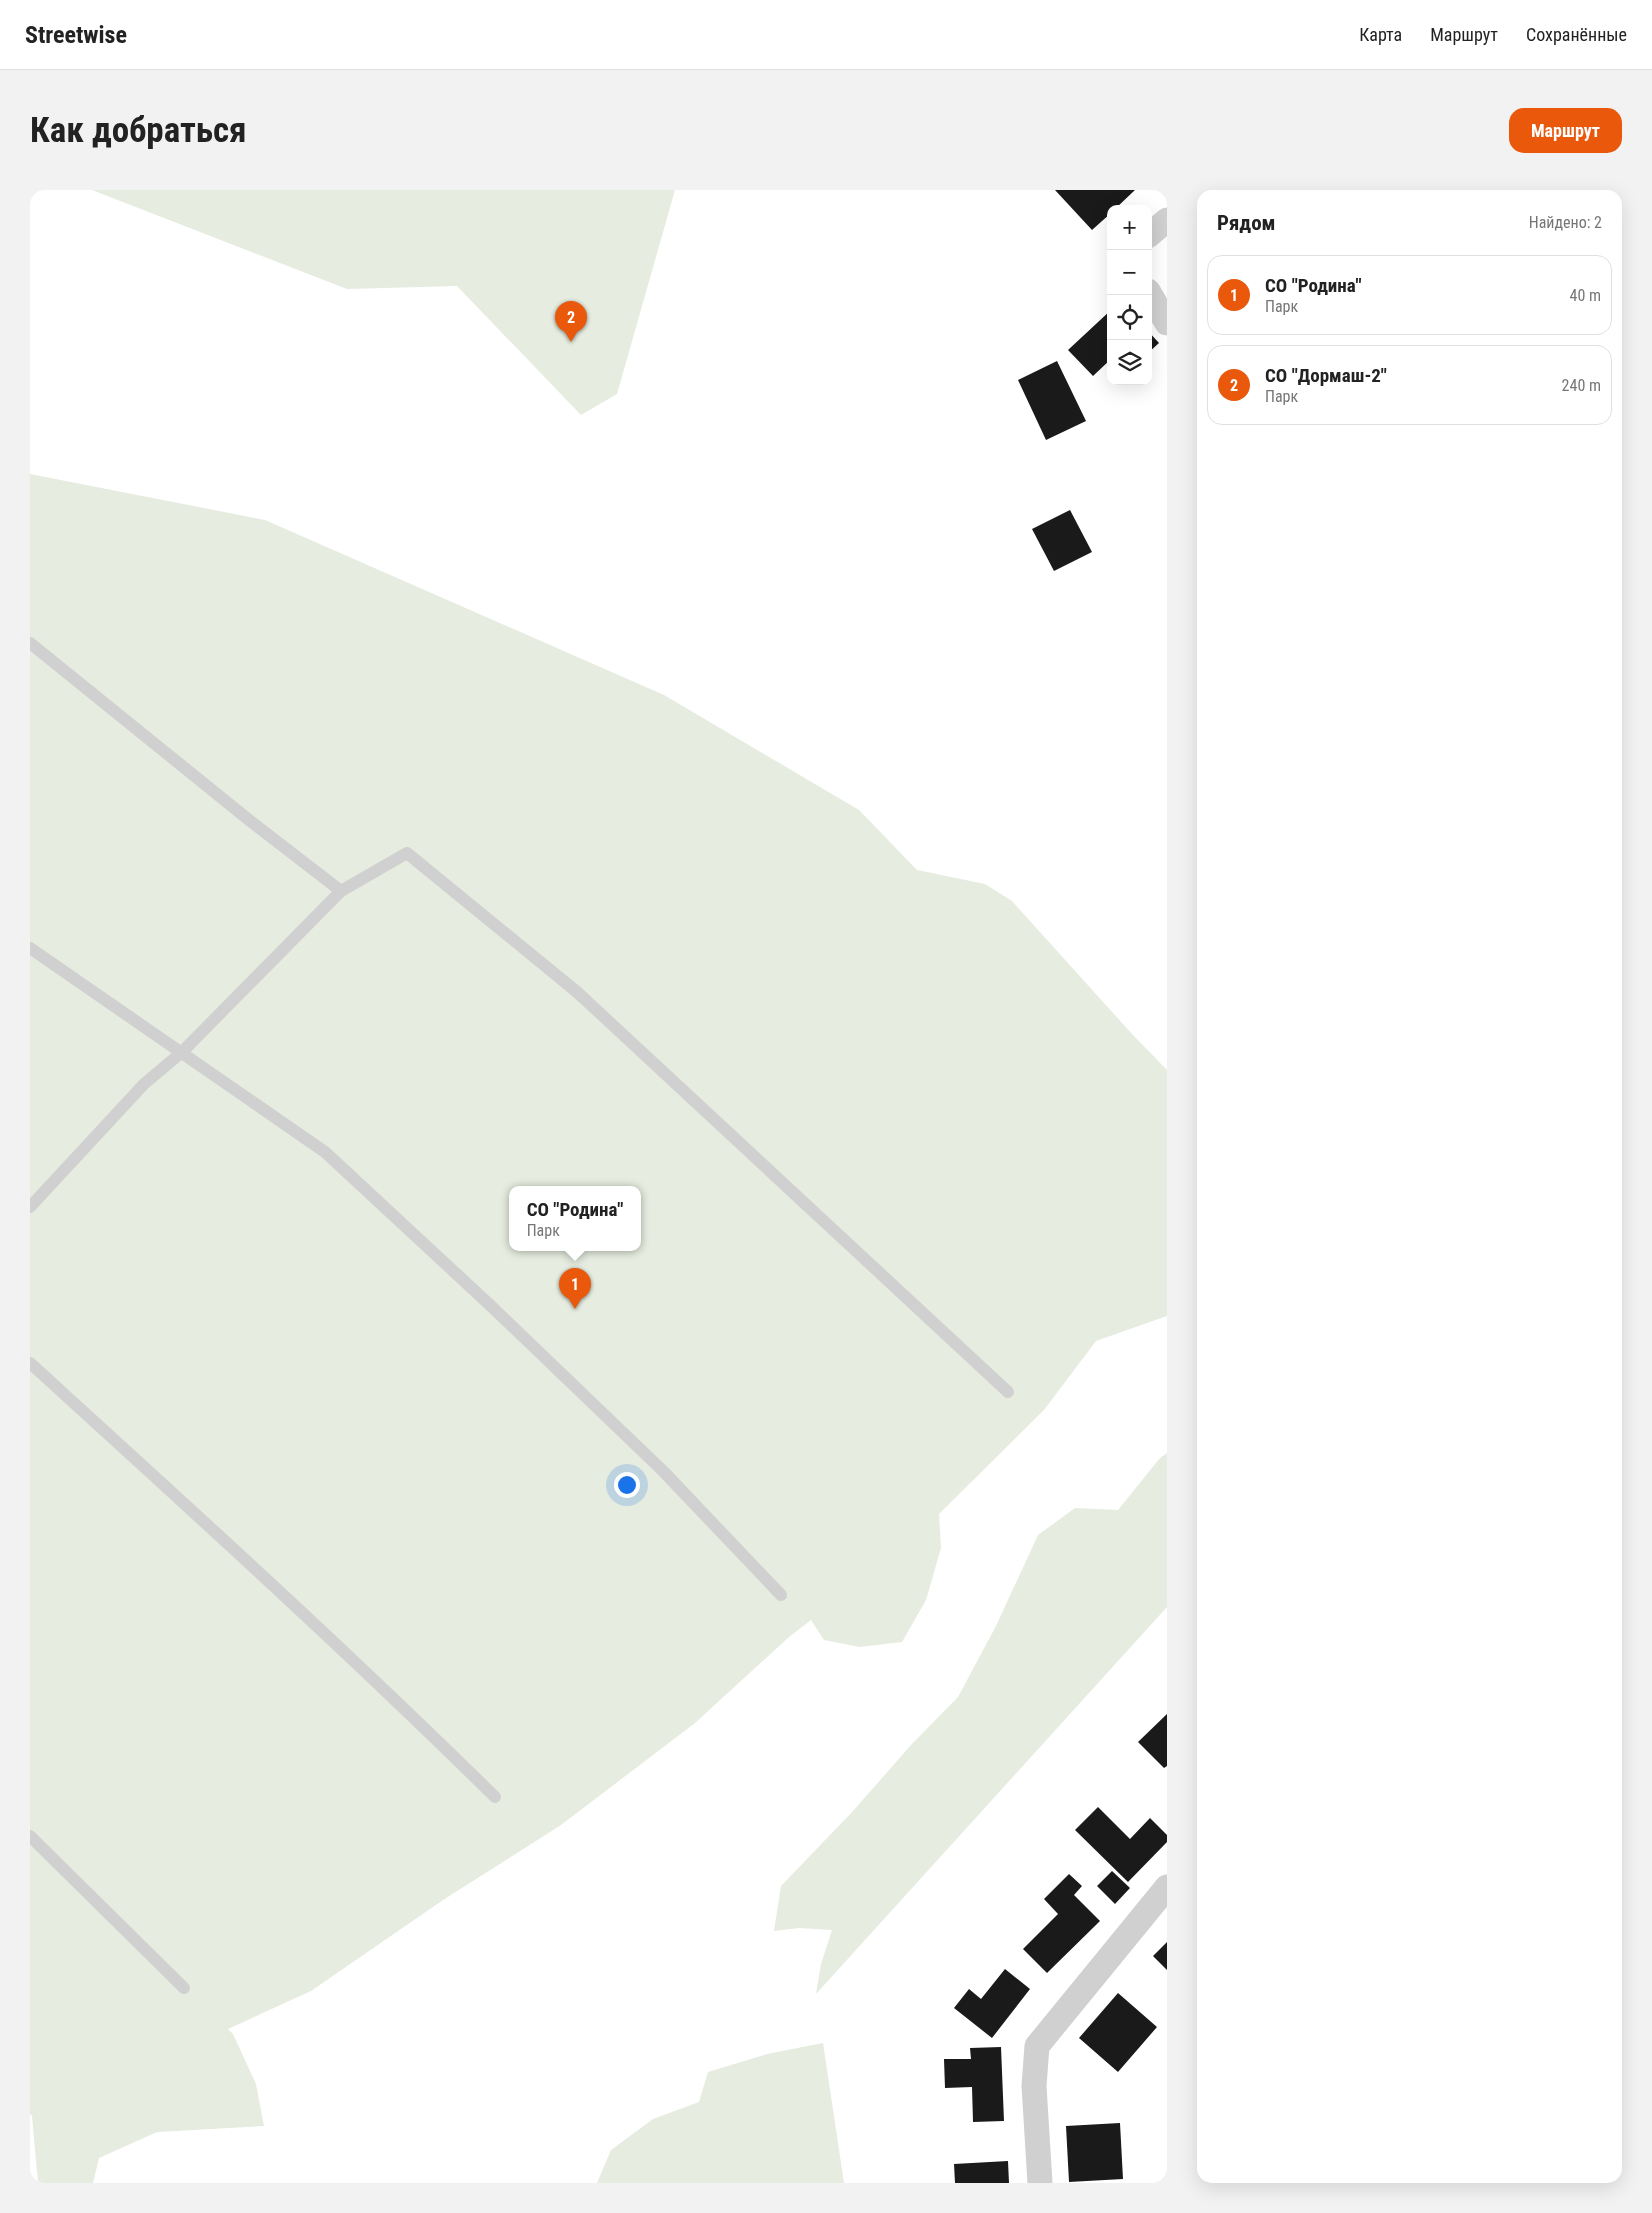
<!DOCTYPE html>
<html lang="ru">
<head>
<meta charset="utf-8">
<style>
  :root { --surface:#fff; --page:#f2f2f2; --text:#222; --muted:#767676; --line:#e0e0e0; --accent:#ea580c }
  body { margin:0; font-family:"Roboto Condensed",sans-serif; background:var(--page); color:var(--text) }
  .controls { position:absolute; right:15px; top:15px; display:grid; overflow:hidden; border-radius:10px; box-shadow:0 5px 20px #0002 }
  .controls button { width:45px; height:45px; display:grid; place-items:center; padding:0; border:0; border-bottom:1px solid var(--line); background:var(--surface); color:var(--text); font:25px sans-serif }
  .you { position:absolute; left:596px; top:1294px; width:18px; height:18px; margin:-12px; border:4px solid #fff; border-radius:50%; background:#1a73e8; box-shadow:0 0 0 8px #1a73e833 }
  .badge { display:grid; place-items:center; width:32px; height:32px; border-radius:50%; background:var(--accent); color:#fff; font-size:16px; font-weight:700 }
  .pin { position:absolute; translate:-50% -41px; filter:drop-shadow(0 1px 2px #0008) }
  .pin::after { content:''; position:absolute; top:26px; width:18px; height:15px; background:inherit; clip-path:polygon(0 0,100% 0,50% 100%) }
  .popup { position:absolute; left:479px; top:996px; width:132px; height:65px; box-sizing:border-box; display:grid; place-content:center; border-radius:10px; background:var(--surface); filter:drop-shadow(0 1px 4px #0005); font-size:16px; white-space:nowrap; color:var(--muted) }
  .popup b { font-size:19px; color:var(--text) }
  .popup::after { content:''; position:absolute; left:50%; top:100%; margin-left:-10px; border:10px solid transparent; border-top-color:var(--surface) }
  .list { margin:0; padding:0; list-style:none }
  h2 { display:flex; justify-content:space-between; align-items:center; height:65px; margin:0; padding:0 20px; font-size:21px }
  h2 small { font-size:16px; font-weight:400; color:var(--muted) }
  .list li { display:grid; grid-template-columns:32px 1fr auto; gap:15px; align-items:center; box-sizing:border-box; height:80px; margin:0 10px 10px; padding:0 10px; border:1px solid var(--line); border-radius:15px }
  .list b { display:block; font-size:19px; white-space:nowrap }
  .list p { margin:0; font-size:16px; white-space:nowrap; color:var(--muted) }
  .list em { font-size:16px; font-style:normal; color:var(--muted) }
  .icon { flex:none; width:28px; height:28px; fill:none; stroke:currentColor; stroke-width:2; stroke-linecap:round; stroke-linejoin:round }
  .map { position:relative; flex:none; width:1137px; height:1993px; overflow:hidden; border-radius:15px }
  header { display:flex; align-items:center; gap:30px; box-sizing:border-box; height:70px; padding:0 25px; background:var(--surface); border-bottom:1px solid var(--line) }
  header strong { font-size:24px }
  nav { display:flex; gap:28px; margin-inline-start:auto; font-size:18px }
  .intro { display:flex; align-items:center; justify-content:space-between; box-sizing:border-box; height:120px; padding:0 30px }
  h1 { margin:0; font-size:35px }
  .button { padding:12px 22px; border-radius:15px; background:var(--accent); color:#fff; font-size:18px; font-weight:700 }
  main { display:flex; gap:30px; padding:0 30px }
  aside { flex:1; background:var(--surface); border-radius:15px; box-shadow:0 5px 20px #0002 }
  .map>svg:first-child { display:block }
</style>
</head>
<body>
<header>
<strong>Streetwise</strong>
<nav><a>Карта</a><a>Маршрут</a><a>Сохранённые</a></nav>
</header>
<div class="intro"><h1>Как добраться</h1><a class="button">Маршрут</a></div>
<main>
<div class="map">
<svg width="1137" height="1993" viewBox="0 0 1137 1993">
  <rect width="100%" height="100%" fill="#fff"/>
  <path fill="#e6ecdf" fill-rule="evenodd" d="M62 0H645L587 204 551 225 427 96 317 99Z
    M0 284 235 330 634 505 829 620 887 680 955 694 982 711 1102 844 1137 880V1126L1066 1151 1014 1220 909 1324 911 1358 896 1410 872 1452 830 1457 794 1450 781 1430 759 1447 665 1533 531 1635 413 1710 281 1801 198 1839 203 1844 226 1894 234 1936 127 1942 69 1968 63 1993H8L2 1926 0 1924ZM482 1000H608V1058H482Z
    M1137 1263V1417L786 1804 791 1774 802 1740 769 1738 744 1741 751 1696 823 1621 881 1555 928 1507 966 1436 1008 1345 1045 1318 1088 1320 1130 1268Z
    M793 1853 814 1993H567L581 1960 623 1929 669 1912 678 1882 737 1864Z"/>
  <path fill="#1a1a1a" d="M1025 0H1105L1085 19H1081V23L1062 40Z
    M1081 120V169L1063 186 1038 160Z
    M1118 141 1129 153 1118 163Z
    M1027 171 1056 231 1016 250 988 190Z
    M1040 320 1062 362 1024 381 1002 339Z
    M1137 1524V1576L1134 1578 1108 1552Z
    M1068 1617 1100 1649 1120 1628 1137 1645V1652L1098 1692 1045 1640Z
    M1082 1681 1100 1698 1085 1714 1067 1696Z
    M1039 1684 1052 1696 1044 1705 1070 1731 1017 1783 993 1759 1028 1724 1014 1709Z
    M1137 1752V1780L1123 1766Z
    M975 1779 1000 1799 962 1848 924 1818 939 1799 951 1809Z
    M1088 1803 1127 1837 1088 1882 1049 1848Z
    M971 1857 974 1931 943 1932 942 1897 915 1898 914 1869H941L940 1858Z
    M1090 1933 1093 1989 1039 1992 1036 1936Z
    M978 1971 979 1993H925L924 1974Z"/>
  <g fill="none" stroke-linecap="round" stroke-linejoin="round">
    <path stroke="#d0d0d0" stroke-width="12" d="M0 453 219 630 311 701
      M0 758 295 962 461 1116 633 1281 751 1405
      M0 1017 114 894 152 862 311 701 377 663 547 802 978 1202
      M0 1173C157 1316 314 1458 465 1607
      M0 1646 154 1798"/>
    <path stroke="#d0d0d0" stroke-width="25" d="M1118 46 1137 30
      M1118 101 1137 133
      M1010 1993 1004 1896 1007 1856 1137 1697"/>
  </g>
</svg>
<div class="controls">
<button>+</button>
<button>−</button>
<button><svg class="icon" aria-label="locate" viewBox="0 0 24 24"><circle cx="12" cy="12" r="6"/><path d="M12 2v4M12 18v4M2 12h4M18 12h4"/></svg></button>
<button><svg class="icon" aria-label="layers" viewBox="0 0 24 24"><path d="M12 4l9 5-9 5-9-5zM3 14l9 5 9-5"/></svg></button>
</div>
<div class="you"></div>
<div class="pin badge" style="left:545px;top:1119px">1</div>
<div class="popup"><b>СО &quot;Родина&quot;</b>Парк</div>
<div class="pin badge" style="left:541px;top:152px">2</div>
</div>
<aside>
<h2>Рядом<small>Найдено: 2</small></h2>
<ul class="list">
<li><span class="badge">1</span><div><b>СО &quot;Родина&quot;</b><p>Парк</p></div><em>40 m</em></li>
<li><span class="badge">2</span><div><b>СО &quot;Дормаш-2&quot;</b><p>Парк</p></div><em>240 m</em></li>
</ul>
</aside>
</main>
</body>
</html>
